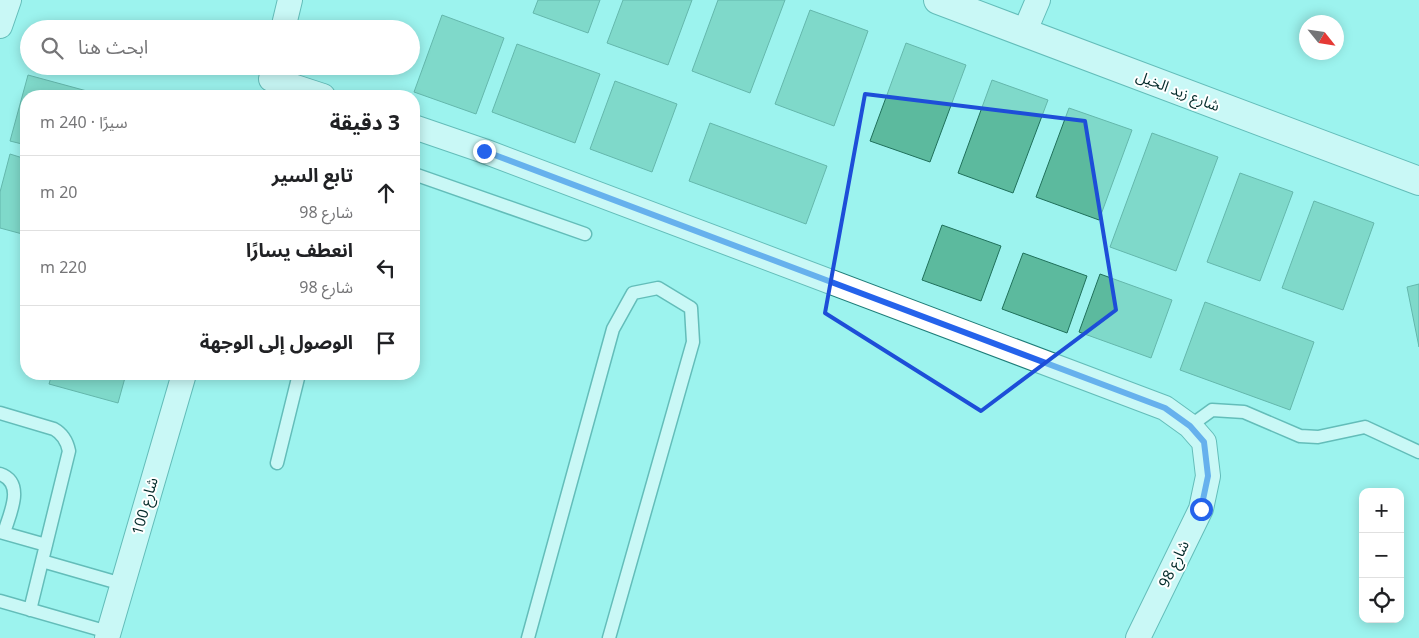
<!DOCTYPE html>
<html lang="ar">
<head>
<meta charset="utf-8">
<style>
  :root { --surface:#fff; --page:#f6f6f6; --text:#202124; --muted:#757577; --line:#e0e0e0 }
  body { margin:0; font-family:Georgia,"Noto Sans Arabic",serif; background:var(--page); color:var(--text); direction:rtl }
  .controls { position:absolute; right:15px; bottom:15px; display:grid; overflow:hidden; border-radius:10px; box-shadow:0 2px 12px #0003 }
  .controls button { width:45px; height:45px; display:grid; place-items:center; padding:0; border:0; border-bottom:1px solid var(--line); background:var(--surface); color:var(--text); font:25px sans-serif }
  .compass { position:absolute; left:1299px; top:15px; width:45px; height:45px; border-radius:50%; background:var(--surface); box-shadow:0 2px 12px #0003; rotate:120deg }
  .stop { position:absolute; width:15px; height:15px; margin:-11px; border:4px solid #2563eb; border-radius:50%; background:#fff }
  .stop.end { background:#2563eb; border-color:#fff; box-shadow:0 1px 5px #0008 }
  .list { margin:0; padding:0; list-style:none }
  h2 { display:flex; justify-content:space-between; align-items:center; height:65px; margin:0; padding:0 20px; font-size:21px }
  h2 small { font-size:16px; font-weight:400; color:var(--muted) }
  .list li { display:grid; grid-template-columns:32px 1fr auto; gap:15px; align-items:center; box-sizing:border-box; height:75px; padding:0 20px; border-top:1px solid var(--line) }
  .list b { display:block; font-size:19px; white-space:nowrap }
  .list p { margin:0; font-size:16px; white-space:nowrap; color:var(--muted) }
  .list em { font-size:16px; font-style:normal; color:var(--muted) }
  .icon { flex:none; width:28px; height:28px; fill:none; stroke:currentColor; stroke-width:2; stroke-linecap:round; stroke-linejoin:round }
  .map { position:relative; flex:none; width:1419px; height:638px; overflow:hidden; direction:ltr }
  .search { position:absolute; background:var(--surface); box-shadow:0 2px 12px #0003; left:20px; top:20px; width:400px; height:55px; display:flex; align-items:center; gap:12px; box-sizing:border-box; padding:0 18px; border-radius:28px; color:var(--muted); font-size:19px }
  .panel { position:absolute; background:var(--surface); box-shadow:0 2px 12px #0003; left:20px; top:90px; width:400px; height:290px; border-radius:20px; direction:rtl }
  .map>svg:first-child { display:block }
</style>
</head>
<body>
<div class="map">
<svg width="1419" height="638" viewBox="0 0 1419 638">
  <rect width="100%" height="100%" fill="#9cf3ee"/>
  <path fill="#5cba9e" stroke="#1f705b" d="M538 0H600L588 33 533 13Z
    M623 0H692L668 65 607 43Z
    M718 0H785L750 93 692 71Z
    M810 10 868 31 834 126 775 104Z
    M442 15 504 38 476 114 414 92Z
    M906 43 966 65 930 162 870 141Z
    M517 44 600 74 575 143 492 112Z
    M28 75 98 94V96H26V145L10 141Z
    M992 80 1048 100 1013 193 958 173Z
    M615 81 677 104 652 172 590 149Z
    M1069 108 1132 130 1099 220 1036 197Z
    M710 123 827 166 806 224 689 181Z
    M1152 133 1218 157 1176 271 1110 247Z
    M10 154 26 159V235L0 228V192Z
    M1240 173 1293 192 1260 281 1207 262Z
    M1314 201 1374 223 1343 310 1282 288Z
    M942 225 1001 246 981 301 922 280Z
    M1023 253 1087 276 1067 333 1002 309Z
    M1100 274 1172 300 1151 358 1079 332Z
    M1419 284V347L1407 287Z
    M1205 302 1314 342 1290 410 1180 370Z
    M52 374H126L118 403 49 384Z"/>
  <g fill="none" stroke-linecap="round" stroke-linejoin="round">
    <g stroke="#1e7d79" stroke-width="15">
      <path id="service" d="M414 174 585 234
        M0 413 54 429C63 434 67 441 69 451L30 610
        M1190 426 1212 410 1244 412 1300 436 1318 437 1365 427 1419 452
        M277 463 299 374
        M0 474C26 483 9 515 4 533
        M0 532 46 545
        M42 561 122 584
        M0 601 108 632
        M528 638 613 329 633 293 658 288 691 308 693 342 609 638"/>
    </g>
    <g stroke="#1e7d79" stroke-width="26">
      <path id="minor" d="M0 26 9 0
        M283 29 290 0
        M1024 33 1038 0
        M271 79 323 96
        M414 127 484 151 1165 408 1190 426 1204 442 1208 476 1201 509 1138 638
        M107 638 184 374"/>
    </g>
    <g stroke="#1e7d79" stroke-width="30">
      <path id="tertiary" d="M938 0 1419 181"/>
    </g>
    <use href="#service" stroke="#fff" stroke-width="12"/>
    <use href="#minor" stroke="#fff" stroke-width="24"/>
    <use href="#tertiary" stroke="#fff" stroke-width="28"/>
  </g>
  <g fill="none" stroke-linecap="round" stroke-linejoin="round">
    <path stroke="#2563eb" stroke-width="6" d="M484 151 1165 408 1190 426 1204 442 1208 476 1201 509"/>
  </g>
  <path d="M0 0H1419V638H0ZM865 94 1085 121 1116 310 981 411 825 313Z" fill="#9cf3ee" fill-opacity=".55" fill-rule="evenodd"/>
  <path fill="none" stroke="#1d4ed8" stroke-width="4" stroke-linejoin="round" d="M865 94 1085 121 1116 310 981 411 825 313Z"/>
  <g text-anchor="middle" stroke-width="4" stroke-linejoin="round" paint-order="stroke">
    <g font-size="15" fill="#052c2b" stroke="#fff">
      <text transform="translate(1178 91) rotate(21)" y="5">شارع زيد الخيل</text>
      <text transform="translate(145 506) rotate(-74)" y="5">شارع 100</text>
      <text transform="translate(1174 564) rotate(-64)" y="5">شارع 98</text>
    </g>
  </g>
</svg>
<div class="controls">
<button>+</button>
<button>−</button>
<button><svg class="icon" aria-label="locate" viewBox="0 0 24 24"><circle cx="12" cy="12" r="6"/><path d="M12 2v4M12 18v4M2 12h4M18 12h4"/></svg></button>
</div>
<svg class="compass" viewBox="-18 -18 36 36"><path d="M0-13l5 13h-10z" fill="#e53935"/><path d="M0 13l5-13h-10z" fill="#757577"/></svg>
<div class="stop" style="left:1201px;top:509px"></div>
<div class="stop end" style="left:484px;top:151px"></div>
<div class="search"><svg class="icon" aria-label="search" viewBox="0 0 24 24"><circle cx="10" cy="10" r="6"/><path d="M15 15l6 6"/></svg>ابحث هنا</div>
<section class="panel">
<h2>3 دقيقة<small>سيرًا · 240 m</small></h2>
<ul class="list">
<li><svg class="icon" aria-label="ahead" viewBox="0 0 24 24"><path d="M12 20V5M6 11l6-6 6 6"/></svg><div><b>تابع السير</b><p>شارع 98</p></div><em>20 m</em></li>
<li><svg class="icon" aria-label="left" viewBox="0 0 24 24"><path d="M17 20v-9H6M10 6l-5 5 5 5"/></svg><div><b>انعطف يسارًا</b><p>شارع 98</p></div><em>220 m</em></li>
<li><svg class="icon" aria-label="arrive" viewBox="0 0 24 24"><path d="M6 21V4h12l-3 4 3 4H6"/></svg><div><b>الوصول إلى الوجهة</b></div></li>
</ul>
</section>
</div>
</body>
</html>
